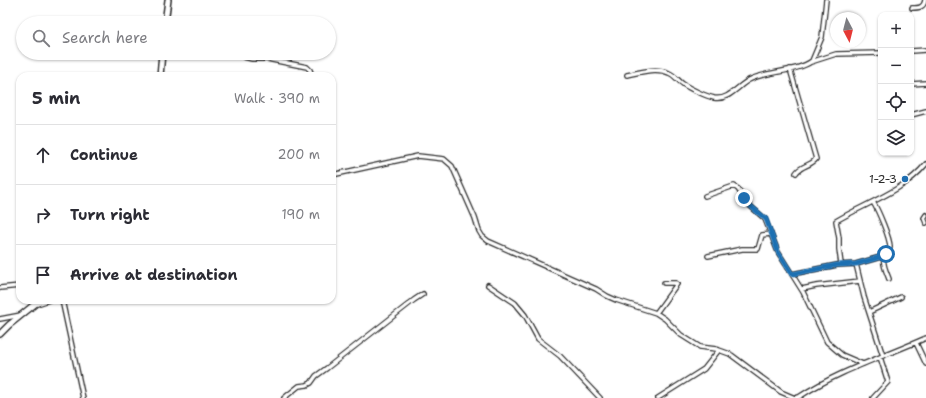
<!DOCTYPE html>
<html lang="en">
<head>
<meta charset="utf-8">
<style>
  :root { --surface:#fff; --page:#f2f2f3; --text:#2b2b33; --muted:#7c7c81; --line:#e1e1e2 }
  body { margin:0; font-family:"Shantell Sans",sans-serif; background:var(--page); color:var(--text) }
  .controls { position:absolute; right:12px; top:12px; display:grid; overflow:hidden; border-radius:8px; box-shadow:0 1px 3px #0004 }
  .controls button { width:36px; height:36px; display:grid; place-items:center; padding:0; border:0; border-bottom:1px solid var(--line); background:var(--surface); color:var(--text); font:20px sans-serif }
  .compass { position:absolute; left:830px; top:12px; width:36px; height:36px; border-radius:50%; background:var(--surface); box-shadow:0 1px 3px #0004; rotate:173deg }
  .stop { position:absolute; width:12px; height:12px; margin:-9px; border:3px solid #1f6fb2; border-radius:50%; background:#fff }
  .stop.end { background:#1f6fb2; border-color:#fff; box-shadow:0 1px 4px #0008 }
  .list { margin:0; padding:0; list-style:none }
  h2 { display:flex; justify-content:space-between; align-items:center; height:52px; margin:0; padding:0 16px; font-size:17px }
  h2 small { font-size:13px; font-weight:400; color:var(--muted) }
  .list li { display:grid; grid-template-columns:26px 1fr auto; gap:12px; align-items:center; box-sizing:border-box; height:60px; padding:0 16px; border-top:1px solid var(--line) }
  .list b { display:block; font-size:15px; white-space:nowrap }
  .list em { font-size:13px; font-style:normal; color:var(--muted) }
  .icon { flex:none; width:22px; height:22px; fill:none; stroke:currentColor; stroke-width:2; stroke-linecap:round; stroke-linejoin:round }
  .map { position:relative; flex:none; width:926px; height:398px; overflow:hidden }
  .search { position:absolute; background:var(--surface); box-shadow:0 1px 3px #0004; left:16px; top:16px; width:320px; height:44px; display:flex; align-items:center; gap:10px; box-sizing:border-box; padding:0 14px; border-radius:22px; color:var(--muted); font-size:15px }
  .panel { position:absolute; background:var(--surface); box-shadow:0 1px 3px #0004; left:16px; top:72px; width:320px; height:232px; border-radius:12px }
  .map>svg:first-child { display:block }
</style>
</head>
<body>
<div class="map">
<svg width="926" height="398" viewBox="0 0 926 398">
  <rect width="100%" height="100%" fill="#fff"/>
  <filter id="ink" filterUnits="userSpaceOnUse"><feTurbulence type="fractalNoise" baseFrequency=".025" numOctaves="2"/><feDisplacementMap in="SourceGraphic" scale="8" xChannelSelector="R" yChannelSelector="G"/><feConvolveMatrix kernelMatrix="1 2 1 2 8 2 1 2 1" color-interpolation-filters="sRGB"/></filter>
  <g filter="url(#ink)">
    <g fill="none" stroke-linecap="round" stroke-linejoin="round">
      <g stroke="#2b2b2b" stroke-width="6">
        <path id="street" d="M912 8C918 8 924 8 925 0
          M911 51 926 50
          M240 53 244 57 252 59H267L307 67 310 70 312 76
          M162 55 174 53
          M811 62 836 54 881 53
          M790 69 816 159C811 166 801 165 796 173
          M627 75C640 72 657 67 669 73 675 75 678 81 683 84 690 89 706 96 714 98 729 101 739 84 751 79 769 71 797 72 812 61L822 37 826 0
          M911 84 926 83
          M911 115 926 111
          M332 175 418 156 444 159 452 166 475 218 479 231 482 236 488 241 596 289 607 296 616 300 656 313 665 319 681 335 700 347 716 349 730 354 781 392 795 398 799 397C838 371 883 357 926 338
          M705 196 734 186 738 189 748 204 765 219 778 252 803 292 827 342 842 355 863 364
          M873 202C878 210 890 238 890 247 890 251 885 253 884 258 882 264 887 273 889 279
          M926 215 924 218 926 223
          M708 256 742 249H758L762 235 771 234
          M841 264 839 249V238L836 221C866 203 903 192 926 164
          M856 264 864 297 883 356
          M792 274 837 265 856 264 884 256
          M488 285 515 303 525 315 538 339 560 356 600 398
          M0 288 20 286
          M802 289 816 286 860 281
          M62 300 83 398
          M37 304 49 300
          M869 312 901 297
          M656 313 677 284 676 283H664
          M0 319 21 315
          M916 343 926 364
          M284 398 299 386 307 385 311 383 316 376 327 368 414 300 423 294
          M658 398 704 369 719 350
          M873 398 888 382 880 357"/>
      </g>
      <g stroke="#2b2b2b" stroke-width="8">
        <path id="secondary" d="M165 23 168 0
          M160 76 162 53
          M0 334 9 325 40 300"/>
      </g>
      <use href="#street" stroke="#fff" stroke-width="3.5"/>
      <use href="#secondary" stroke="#fff" stroke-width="5"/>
    </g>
  </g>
  <g fill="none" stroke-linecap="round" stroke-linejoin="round" filter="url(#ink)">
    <path stroke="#1f6fb2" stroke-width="5" d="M744 198 748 204 766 219 778 252 792 274 837 265 856 264 884 256 886 254"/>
  </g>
  <circle fill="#1f6fb2" stroke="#fff" stroke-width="1.5" cx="905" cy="179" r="4"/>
  <g text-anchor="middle" stroke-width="3" stroke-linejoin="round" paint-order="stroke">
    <g font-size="12" fill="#2b2b2b" stroke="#fff" text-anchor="end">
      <text x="897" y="183">1-2-3</text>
    </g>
  </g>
</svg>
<div class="controls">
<button>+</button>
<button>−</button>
<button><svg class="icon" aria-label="locate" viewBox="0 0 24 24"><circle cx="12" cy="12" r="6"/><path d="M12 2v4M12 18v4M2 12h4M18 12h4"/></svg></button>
<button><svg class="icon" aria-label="layers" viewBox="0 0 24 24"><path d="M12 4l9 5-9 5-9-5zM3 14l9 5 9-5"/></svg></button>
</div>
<svg class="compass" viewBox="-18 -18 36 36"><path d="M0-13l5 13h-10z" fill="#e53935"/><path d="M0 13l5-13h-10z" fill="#7c7c81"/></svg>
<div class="stop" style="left:886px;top:254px"></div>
<div class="stop end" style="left:744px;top:198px"></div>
<div class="search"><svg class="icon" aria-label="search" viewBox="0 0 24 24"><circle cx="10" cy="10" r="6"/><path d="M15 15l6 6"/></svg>Search here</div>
<section class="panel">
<h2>5 min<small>Walk · 390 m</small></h2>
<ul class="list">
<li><svg class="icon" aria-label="ahead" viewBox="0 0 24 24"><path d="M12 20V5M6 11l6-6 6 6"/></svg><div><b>Continue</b></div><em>200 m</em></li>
<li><svg class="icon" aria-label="right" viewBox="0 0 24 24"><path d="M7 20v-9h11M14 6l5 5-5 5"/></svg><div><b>Turn right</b></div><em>190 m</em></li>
<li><svg class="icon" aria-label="arrive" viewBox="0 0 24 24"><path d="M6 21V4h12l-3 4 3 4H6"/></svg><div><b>Arrive at destination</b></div></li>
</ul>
</section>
</div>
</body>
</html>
